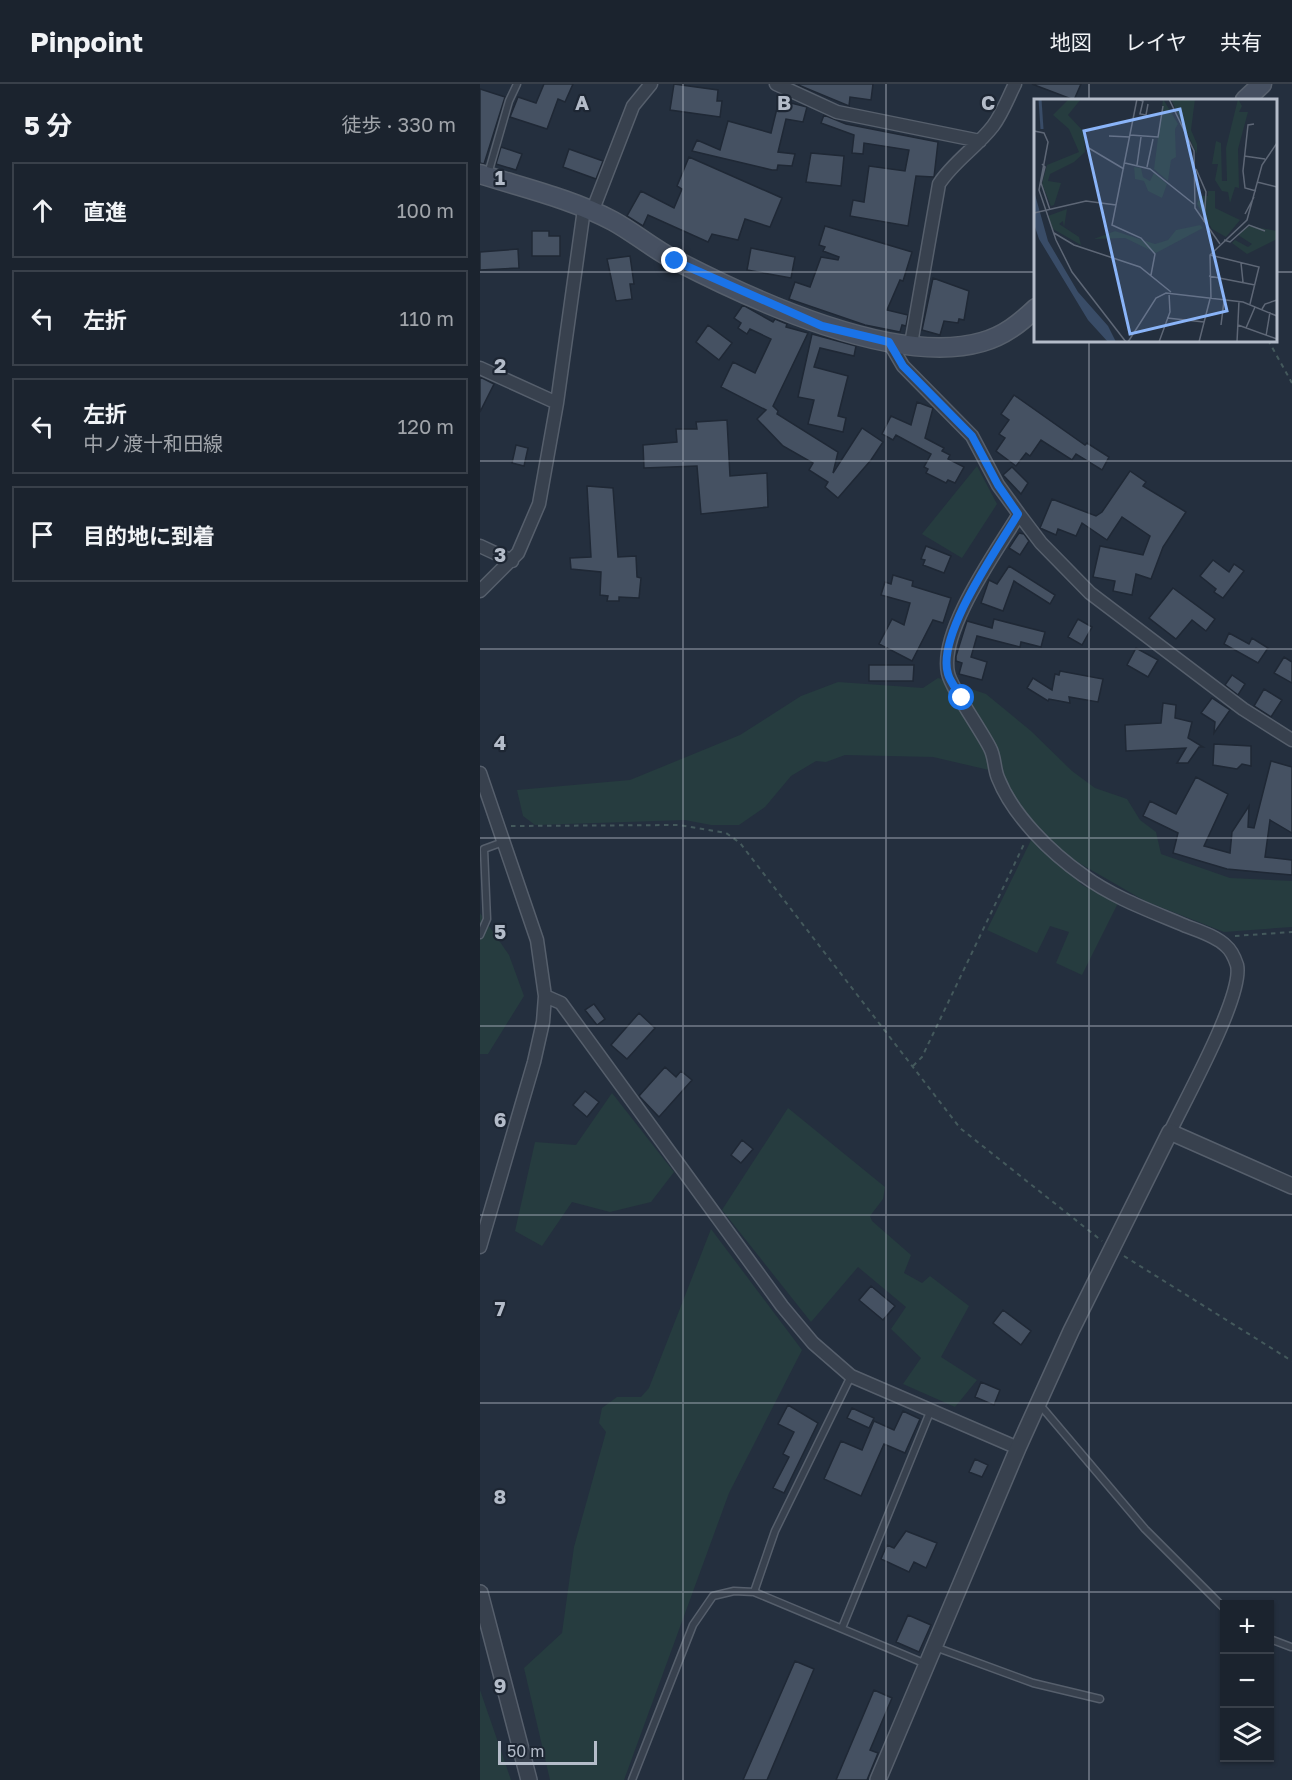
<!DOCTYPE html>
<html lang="ja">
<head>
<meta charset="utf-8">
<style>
  :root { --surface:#1b232e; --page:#242b36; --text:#f1f3f6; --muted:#a0a4aa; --line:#39404a }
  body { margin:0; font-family:"Golos Text","Noto Sans JP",sans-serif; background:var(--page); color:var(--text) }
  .controls { position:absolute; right:18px; bottom:18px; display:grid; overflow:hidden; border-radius:0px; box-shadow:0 2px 4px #0004 }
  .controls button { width:54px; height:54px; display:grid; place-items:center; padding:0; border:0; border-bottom:2px solid var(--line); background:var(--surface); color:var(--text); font:30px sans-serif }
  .scale { position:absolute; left:18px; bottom:15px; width:99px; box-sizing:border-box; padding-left:6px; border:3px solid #b4bcc9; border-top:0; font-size:16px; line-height:21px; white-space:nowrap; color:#b4bcc9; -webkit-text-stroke:4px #1d2633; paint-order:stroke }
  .stop { position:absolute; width:18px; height:18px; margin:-14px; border:4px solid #1a73e8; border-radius:50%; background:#fff }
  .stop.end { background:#1a73e8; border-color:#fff; box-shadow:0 2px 6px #0008 }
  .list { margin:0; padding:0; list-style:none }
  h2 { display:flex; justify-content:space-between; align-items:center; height:78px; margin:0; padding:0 24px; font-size:26px }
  h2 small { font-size:20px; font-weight:400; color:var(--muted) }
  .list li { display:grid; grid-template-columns:39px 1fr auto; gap:18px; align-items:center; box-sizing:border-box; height:96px; margin:0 12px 12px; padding:0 12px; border:2px solid var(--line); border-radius:0px }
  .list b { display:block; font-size:22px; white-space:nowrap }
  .list p { margin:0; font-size:20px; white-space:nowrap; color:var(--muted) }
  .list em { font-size:20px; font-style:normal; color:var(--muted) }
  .icon { flex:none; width:33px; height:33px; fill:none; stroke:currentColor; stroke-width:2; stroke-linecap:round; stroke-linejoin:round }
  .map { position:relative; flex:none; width:812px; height:1696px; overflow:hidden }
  header { display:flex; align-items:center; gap:36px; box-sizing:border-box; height:84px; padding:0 30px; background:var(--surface); border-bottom:2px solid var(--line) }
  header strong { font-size:28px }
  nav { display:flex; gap:33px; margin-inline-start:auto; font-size:21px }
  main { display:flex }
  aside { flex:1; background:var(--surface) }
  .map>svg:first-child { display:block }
</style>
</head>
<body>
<header>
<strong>Pinpoint</strong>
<nav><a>地図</a><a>レイヤ</a><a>共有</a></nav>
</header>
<main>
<aside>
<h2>5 分<small>徒歩 · 330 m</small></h2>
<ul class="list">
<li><svg class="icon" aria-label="ahead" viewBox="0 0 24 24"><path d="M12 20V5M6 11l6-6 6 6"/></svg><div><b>直進</b></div><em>100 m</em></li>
<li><svg class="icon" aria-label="left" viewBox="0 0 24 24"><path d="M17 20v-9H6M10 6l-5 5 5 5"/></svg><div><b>左折</b></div><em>110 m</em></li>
<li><svg class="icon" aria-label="left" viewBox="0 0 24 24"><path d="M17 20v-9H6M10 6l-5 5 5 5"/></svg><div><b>左折</b><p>中ノ渡十和田線</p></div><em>120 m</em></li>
<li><svg class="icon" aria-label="arrive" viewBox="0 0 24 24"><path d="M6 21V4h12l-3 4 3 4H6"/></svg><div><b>目的地に到着</b></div></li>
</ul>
</aside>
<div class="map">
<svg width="812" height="1696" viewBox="0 0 812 1696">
  <rect width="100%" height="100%" fill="#242f3e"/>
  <path fill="#263c3f" d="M497 382 517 420 482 474 442 450Z
    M458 594 506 610 551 647 592 687 615 704 647 715 660 736 676 748 681 770 750 794 812 797V843L744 848 665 817 587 772 551 735 522 694 509 686 453 673 365 671 346 678 336 677 311 692 285 723 259 741H231L205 736 55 741 43 732 37 706 150 696 260 651 321 612 358 598 443 604Z
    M553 752 602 801 638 819 602 891 576 879 589 848 570 842 557 869 507 846Z
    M0 829 29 871 44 912 8 970H0Z
    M132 1009 194 1088 171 1118 130 1128 92 1118 62 1162 35 1147 55 1058 96 1061Z
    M308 1024 405 1103 403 1115 390 1132 392 1137 431 1171 424 1189 442 1199 450 1192 489 1222 461 1273 497 1296 475 1323 423 1300 441 1274 411 1245 426 1223 378 1183 331 1238 242 1126Z
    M231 1145 322 1266 249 1409 144 1696H70L44 1584 82 1549 94 1463 126 1348 119 1339 122 1324 137 1313H161L169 1304Z
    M0 1606 31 1696H0Z"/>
  <path fill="#455162" stroke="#1f2835" stroke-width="1.5" d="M64 0H93L85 18 78 15 67 45 30 33 38 13 56 19Z
    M194 0 238 6 237 17H242L240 33 190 26Z
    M316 0H393L391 16 370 13 369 22Z
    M552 0H601L594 16Z
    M0 5 25 13 4 80 0 79Z
    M299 16 327 23 323 38 306 35 298 68 315 70 312 82 298 81 297 86H292L212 67 217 56 240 66 248 37 291 49Z
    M344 31 366 40 458 58 454 93 436 92 428 142 370 132 373 116 384 118 389 82 425 87 429 66 384 59 383 70 372 69 374 51 341 39Z
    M21 63 42 70 36 86 16 80Z
    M89 65 123 77 116 95 83 83Z
    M331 69 364 72 361 102 326 98Z
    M209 73 302 114 290 143 265 135 258 156 232 150 228 158 168 131 163 142 147 132 161 107 194 124 202 105 197 102Z
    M345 142 432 168 423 197 420 196 407 226 428 231 426 242 422 241 420 248 385 241 309 215 315 198 330 203 341 173 358 176 359 173 343 167 345 163 339 161Z
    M52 147H69V152H80V172H52Z
    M271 164 315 173 311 194 267 186Z
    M38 165 39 184 0 186V168Z
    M150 172 154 200H150L152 215 136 217 127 175Z
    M453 194 489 207 484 236 479 235 478 239 464 237 460 251 442 246Z
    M263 221 293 238 295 235 307 240 306 243 328 249 293 322 298 327 297 330 358 368 353 389 382 344 403 358 391 376 358 414 345 403 348 398 329 386 333 379 303 362 277 335 286 326 241 303 253 278 275 289 291 255 270 245 267 250 258 244 261 239 254 234Z
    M228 241 252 259 239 276 216 258Z
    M332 250 376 262 374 272 340 264 334 283 368 292 358 332 366 334 363 348 328 340 334 316 318 313Z
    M0 293 14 300 0 328Z
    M534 311 605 361 607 359 629 373 622 386 596 370 592 376 561 356 550 372 546 369 536 382 516 367 525 354 519 350 529 336 521 330Z
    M437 318 453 324 445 354 464 364 462 367 470 371 468 375 484 383 475 399 468 396 466 399 446 389 448 385 444 383 451 370 416 351 413 356 402 350 411 332 431 341Z
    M247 336 250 392 287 389 288 423 221 430 217 382 164 384 163 361 197 358 196 345H217L216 338Z
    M36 361 48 364 44 382 32 379Z
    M532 383 548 399 541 410 523 391Z
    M650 387 666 398 663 402 706 428 683 463 671 495 656 490 652 511 633 507 635 497 613 493 620 462 663 471 670 452 642 433 627 456 602 439 596 452 578 445 576 451 560 444 572 415 616 432 622 428Z
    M107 402 133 404 138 473 156 472 157 493 161 494 159 514 139 513V517H127L128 512 120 511 121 488 91 485 90 474 111 473Z
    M539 449 544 450 549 457 540 471 529 464Z
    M446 462 471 472 464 489 443 481 445 476 441 475Z
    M733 476 749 488 754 480 764 487 743 514 734 508 736 505 720 492Z
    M529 482 575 511 570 520 534 497 523 527 501 519 509 496 517 500Z
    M413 491 433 497 432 502 471 514 463 539 453 536 432 577 399 560 412 535 424 541 430 519 401 511 405 498 411 500Z
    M693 504 735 535 726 547 712 536 696 555 669 534Z
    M514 535 565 548 561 563 541 558 540 563 497 552 491 573 507 578 502 596 479 590 482 579 476 577V572L487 537 512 544Z
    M598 535 612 543 602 561 588 553Z
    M749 549 769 560 772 554 788 564 778 579 744 560Z
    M656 564 678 576 668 593 647 581Z
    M804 573 812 578V599L794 589Z
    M389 581H434L433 597H389Z
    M580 587 623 595 618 618 589 613 590 619 569 615 568 617 547 604 553 594 572 606 575 590 579 591Z
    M752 591 765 600 758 611 745 601Z
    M784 605 802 616 791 633 774 622Z
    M732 614 750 626 734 649 735 638 721 629Z
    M683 619 696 621 695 634 712 638 708 654 723 663H719L708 679H697L706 664 646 667 645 641 681 639Z
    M734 660 771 662V682L762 680 757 685 733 681Z
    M791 677 812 683V749L790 736 785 773 812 776V791L747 785 693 769 698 749 663 732 670 717 696 730 716 693 748 710 724 762 750 769 752 748 769 722 768 743 774 744Z
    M114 920 125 935 117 941 105 926Z
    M159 929 175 944 147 975 131 961Z
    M185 983 196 993 201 987 212 996 179 1033 159 1012Z
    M105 1007 119 1018 107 1033 93 1021Z
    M262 1056 273 1065 261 1079 251 1071Z
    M391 1202 415 1222 403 1236 379 1216Z
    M523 1226 551 1247 541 1261 513 1239Z
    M501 1298 520 1306 514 1321 495 1313Z
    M308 1321 338 1339 304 1409 293 1404 309 1373 303 1370 314 1348 298 1340Z
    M372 1324 394 1334 389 1344 367 1334Z
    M423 1327 440 1335 425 1369 404 1360 381 1412 344 1395 361 1357 382 1366 394 1337 414 1346Z
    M495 1375 508 1381 502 1393 489 1388Z
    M426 1447 457 1459 446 1484 434 1478 429 1488 401 1475 407 1461 414 1464Z
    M428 1531 451 1541 439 1568 416 1558Z
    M315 1577 334 1585 287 1696H263Z
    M394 1606 412 1614 390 1666 398 1669 387 1696H356Z"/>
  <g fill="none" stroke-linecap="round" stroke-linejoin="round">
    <g stroke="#565f6c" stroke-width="9">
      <path id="service" d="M8 90 29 17 37 0
        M0 851 7 835 4 765 23 758
        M560 1321 665 1445 744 1524
        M274 1508 295 1447 371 1292
        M362 1544 450 1328
        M790 1555 811 1563
        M455 1563 553 1599 620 1615
        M152 1696 213 1541 233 1512 254 1507 274 1508 446 1580"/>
    </g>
    <g stroke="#565f6c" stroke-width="15">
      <path id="minor" d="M296 0 357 28 500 57
        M112 128 153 22 171 0
        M409 258 423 282 492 352 518 401 539 430 561 459 610 509 763 625 812 656
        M431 260 459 100C474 77 496 64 513 42 522 30 528 14 535 0
        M0 284 77 319
        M539 430C517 467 459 546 468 589 471 604 501 646 510 664 515 673 514 685 518 694 533 732 571 769 604 792 634 814 671 827 706 842 719 847 736 852 746 862 751 866 755 875 757 881 764 911 705 1016 690 1048
        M0 462 32 477
        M0 507 38 469 59 420 77 319 104 125
        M0 689 57 856 65 912 63 938 54 978 0 1163
        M65 912 81 919 302 1222 333 1259 371 1292 538 1364"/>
    </g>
    <g stroke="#565f6c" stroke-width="18">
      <path id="tertiary" d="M0 1509 49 1696
        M398 1696 538 1364 591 1247 690 1048 812 1102"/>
    </g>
    <g stroke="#565f6c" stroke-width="21">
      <path id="secondary" d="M765 16 782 0
        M0 90C44 104 92 115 133 137 155 149 173 165 195 176 272 216 416 283 502 258 524 252 540 239 556 224"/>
    </g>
    <path stroke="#44595c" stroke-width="2" stroke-dasharray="4.5 4.5" stroke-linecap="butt" d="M788 256 812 299
      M31 742 199 741 246 749 260 759 480 1044 622 1157
      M755 852 812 848
      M433 982 442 973 545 758
      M644 1172 812 1277"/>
    <use href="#service" stroke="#38414e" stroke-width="6"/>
    <use href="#minor" stroke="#38414e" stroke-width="12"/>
    <use href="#tertiary" stroke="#38414e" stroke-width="15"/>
    <use href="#secondary" stroke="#465061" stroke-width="18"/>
  </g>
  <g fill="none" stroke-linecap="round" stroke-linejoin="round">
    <path stroke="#1a73e8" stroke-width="8" d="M195 177 342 242 409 258 423 282 492 352 518 401 538 430C518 464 456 551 468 590 470 598 478 607 482 614"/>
  </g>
  <path fill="none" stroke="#b4bcc9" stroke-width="1.5" stroke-opacity="0.55" d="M203 0V1696M406 0V1696M609 0V16M0 188H556M796 188H812M609 256V1696M0 377H812M0 565H812M0 754H812M0 942H812M0 1131H812M0 1319H812M0 1508H812"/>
  <g transform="translate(554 15)">
    <rect width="243" height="243" fill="#242f3e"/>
    <path d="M35 0H47L34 16 50 33 51 53 40 63 16 75 14 82 27 84 20 106 17 107 8 85 13 66 45 53 35 30 19 16ZM129 0 144 25 141 30 142 58 137 61 134 82 120 70ZM137 0H161L157 31 163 45V55ZM204 0 208 7 205 13H214L204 50 205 89 201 88 196 104 194 93 188 92 181 81 184 65H178L182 42 187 44 188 82H193L192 49ZM100 68 107 69 109 78 116 82 120 74 133 85 128 99 114 92 110 82 101 80ZM174 92H181V109L206 121 192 138 178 130 163 105 166 97H174ZM33 110 30 128 29 122 25 125 45 138 47 146 19 130 14 117ZM166 126 169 129 122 154 91 139 60 140 81 132 121 145 134 141 142 131ZM215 127 243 132V140L213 155 198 144 201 141 214 148 218 145 204 136Z" fill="#263c3f"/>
    <path d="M0 92 14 142 44 193 74 227 82 243H74L54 221 5 140 0 125Z" fill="#394c67"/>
    <path fill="none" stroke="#394c67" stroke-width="3" d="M6 0 8 30"/>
    <path fill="none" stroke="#5e6776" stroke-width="1.5" d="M102 0 109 2 106 15 112 16 114 5M103 0 78 126 107 139 121 155 117 176M135 0 160 52 161 109 186 145M220 25 214 26 209 72 211 89 222 92M0 32 10 34 14 43 5 91 22 141 38 173 92 243M96 36 124 38 129 7M75 37 96 38M53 48 90 70M210 57 231 60M91 64 116 70 160 105M8 65 11 68 7 84 16 111M103 66 107 38M113 68 119 40M162 70 172 93 170 123M223 83 243 88M0 114 52 102 82 106M211 115 220 98M20 134 40 146 106 168 137 193M190 141 196 143 215 126 231 132M176 156 225 168 216 205M207 164 209 183M175 177 221 186M177 200 176 156 213 121 228 66 243 44M228 210 231 205 243 201M133 219 170 223M187 226 190 202M204 226 243 240M212 229 221 208M232 237 236 213M94 243 122 199 132 194 209 203 243 217M125 243 136 213 135 194M165 243 176 200M203 243 205 202"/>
    <path fill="#8ab4f8" fill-opacity="0.15" stroke="#8ab4f8" stroke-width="3" d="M146 10 193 212 96 235 50 32Z"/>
    <rect width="243" height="243" fill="none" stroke="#b4bcc9" stroke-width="3"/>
  </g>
  <g font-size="20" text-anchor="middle" font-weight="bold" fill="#b4bcc9" stroke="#1d2633" stroke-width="4.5" stroke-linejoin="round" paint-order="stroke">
    <text x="102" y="26">A</text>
    <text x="304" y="26">B</text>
    <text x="508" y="26">C</text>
    <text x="20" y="101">1</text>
    <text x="20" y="289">2</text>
    <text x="20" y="478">3</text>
    <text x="20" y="666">4</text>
    <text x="20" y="855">5</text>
    <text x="20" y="1043">6</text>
    <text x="20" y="1232">7</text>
    <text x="20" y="1420">8</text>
    <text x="20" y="1609">9</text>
  </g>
</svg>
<div class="controls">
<button>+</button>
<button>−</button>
<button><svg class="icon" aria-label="layers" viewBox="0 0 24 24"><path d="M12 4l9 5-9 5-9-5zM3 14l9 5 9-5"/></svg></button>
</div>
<div class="scale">50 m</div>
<div class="stop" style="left:482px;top:614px"></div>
<div class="stop end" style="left:195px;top:177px"></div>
</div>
</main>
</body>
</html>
